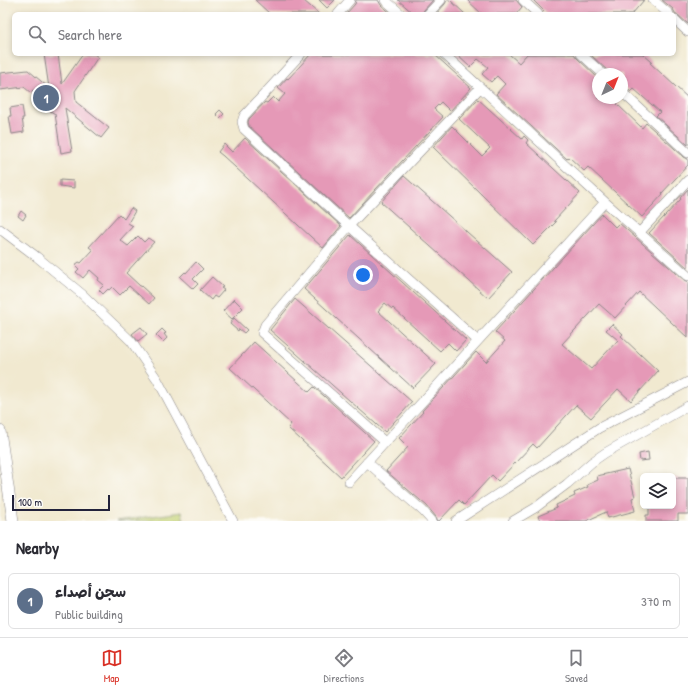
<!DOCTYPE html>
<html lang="en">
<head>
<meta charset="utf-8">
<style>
  :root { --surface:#fff; --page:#f2f2f3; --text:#2b2b33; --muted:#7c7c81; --line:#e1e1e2; --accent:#d93025 }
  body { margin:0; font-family:"Patrick Hand","Playpen Sans Arabic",sans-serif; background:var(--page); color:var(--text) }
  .controls { position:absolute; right:12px; bottom:12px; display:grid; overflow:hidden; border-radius:6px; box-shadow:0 2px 6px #0003 }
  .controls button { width:36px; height:36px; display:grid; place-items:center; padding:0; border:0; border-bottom:1px solid var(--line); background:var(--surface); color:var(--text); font:20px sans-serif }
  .compass { position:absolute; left:592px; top:68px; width:36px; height:36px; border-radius:50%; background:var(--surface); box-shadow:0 2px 6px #0003; rotate:43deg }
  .scale { position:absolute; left:12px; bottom:10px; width:98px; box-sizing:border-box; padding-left:4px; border:2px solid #22223b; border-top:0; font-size:11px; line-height:14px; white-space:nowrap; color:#22223b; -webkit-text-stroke:3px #fdfcf7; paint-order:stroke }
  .you { position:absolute; left:363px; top:275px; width:14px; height:14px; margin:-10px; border:3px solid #fff; border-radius:50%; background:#1a73e8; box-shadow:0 0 0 6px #1a73e833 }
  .badge { display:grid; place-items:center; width:26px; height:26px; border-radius:50%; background:var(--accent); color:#fff; font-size:13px; font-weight:700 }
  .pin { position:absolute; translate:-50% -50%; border:2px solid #fff; box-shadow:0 1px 4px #0006 }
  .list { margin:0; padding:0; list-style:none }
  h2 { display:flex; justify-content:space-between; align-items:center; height:52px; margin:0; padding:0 16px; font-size:17px }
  h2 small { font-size:13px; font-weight:400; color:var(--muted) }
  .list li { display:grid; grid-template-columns:26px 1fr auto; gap:12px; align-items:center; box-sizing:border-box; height:56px; margin:0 8px 8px; padding:0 8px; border:1px solid var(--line); border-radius:6px }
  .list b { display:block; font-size:15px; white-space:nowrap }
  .list p { margin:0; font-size:13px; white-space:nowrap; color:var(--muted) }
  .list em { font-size:13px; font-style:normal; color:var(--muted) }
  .icon { flex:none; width:22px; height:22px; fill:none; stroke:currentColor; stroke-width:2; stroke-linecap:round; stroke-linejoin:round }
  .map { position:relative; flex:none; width:688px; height:521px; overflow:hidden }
  .search { position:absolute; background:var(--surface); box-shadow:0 2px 6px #0003; left:12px; right:12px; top:12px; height:44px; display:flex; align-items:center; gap:10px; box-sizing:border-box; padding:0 14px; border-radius:6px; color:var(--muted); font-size:15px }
  .sheet { height:116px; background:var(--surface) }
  nav { display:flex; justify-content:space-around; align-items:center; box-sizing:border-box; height:56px; border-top:1px solid var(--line); background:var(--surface); font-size:11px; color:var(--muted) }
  nav a { display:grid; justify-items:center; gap:2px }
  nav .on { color:var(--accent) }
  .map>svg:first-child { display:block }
</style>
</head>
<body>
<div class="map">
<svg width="688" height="521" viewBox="0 0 688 521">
  <rect width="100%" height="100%" fill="#fdfcf7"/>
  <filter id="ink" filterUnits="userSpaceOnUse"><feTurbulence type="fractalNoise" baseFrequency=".025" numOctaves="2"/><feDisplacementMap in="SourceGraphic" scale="8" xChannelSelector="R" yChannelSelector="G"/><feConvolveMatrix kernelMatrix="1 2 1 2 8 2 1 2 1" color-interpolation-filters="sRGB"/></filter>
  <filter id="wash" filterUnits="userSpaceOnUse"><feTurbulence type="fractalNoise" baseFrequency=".012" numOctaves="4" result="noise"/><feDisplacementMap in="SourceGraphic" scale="16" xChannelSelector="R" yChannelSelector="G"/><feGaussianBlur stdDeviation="0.9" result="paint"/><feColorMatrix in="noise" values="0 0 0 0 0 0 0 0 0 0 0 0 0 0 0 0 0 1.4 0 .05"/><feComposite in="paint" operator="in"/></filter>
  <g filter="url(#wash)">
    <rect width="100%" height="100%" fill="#f1e9d0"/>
    <path fill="#c2d173" stroke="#727a57" d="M182 512 184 521H116Z"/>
    <g id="blocks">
      <path fill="#e599b7" d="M255 0H303L319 14H270Z
        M319 0H335L327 8Z
        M356 0H378L381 5 392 14H346L355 4Z
        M398 0H433L424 10 422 14H414Z
        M447 0H450L465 14H436L445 4Z
        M467 0H516L522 7 516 14H482Z
        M533 0H644L632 14H547Z
        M662 0H688V24L678 15 675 13 673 9Z
        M44 54H58L62 84 83 54H94L98 57 75 91 76 102 109 128 101 138 65 108 72 151 61 153 55 114 46 108 42 90 39 94 33 90 31 93 24 87 0 90V73L28 70 49 88Z
        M311 54H434L471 88 450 111 441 102 434 109 443 117 349 218 249 126 248 122 249 119 265 102 267 103 273 97 278 102 285 94 278 88 287 78 288 79Z
        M456 54H509L519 63 527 54H574L577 58 598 78V98H620L621 99 617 104 642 128 646 123 684 157 688 159V165L662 193 663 194 642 217 588 167 584 171 569 157 567 159 496 94 505 84 497 76 491 82 482 74 488 67 478 59 470 67Z
        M590 54H643L652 62 650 63 688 98V145L656 116 660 112 634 89 631 92 622 84V74H611Z
        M478 99 522 139 524 136 528 140 526 143 580 193 554 221 556 222 533 245 433 147 452 126 482 156 490 148 459 119Z
        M22 106 24 118H22L24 132 12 134 9 116H11L10 108Z
        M220 110 224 114 220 118 216 114Z
        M245 138 341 226 323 248 223 156 218 152 224 144 232 152Z
        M404 176 512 272 488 298 381 202Z
        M60 180 74 181V188L60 186Z
        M688 189V268L649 233 681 199 680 198Z
        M131 208 135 211 128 223 133 226 120 240 128 246 138 236 144 242 148 238 154 242 126 273 140 286H141L154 298 149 304 129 286 120 295 112 287 109 290 108 289 103 294 99 290 104 285 98 280 99 278 90 270 83 278 76 272 79 269 75 265 79 262 81 263 93 250 89 247 119 214 124 219Z
        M21 211 26 215 23 220 18 216Z
        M602 214 615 227 619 223 684 280 688 282V338L639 292 615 318 599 304 562 344 591 369 618 340 606 330 612 324 623 334 621 336 658 371 631 401 618 389 591 418 576 405 537 448 533 444 498 481 492 475 464 505 459 500 439 521H438L436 517 427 506 386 471 408 447 399 438 423 412 422 411 476 352 486 362 505 341 495 332Z
        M350 235 466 340 456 351 448 343 440 351 393 308 392 309 385 303 378 311 436 364 413 388 304 289Z
        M196 262 203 269 193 279 198 284 193 289 180 277 185 272 186 273Z
        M212 277 223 287 221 288 224 290 217 298 214 296 211 300 200 290Z
        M234 299 243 308 232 319 223 311Z
        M295 299 412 402 385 432 270 330Z
        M234 318 247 330 244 333 239 329 238 331 230 324Z
        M141 327 147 334 138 341 132 334Z
        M162 329 166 333 164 334 167 338 163 342 156 335Z
        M254 342 309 392 314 387 374 441 341 477 288 428 291 424 230 368Z
        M648 452 649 460 640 461 639 454Z
        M628 469 635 497 632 498 635 511 608 518 606 512 586 521H540L538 516 557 508 556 505 575 496 574 493 588 487 587 485 598 480 597 476Z
        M673 478H688V514H678V521H646V515H649V506H673Z"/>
    </g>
  </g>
  <g filter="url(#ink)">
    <use href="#blocks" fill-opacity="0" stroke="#8a8686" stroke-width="1"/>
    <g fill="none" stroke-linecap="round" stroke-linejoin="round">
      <g stroke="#8a8686" stroke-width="10">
        <path id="minor" d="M385 0 401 14
          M523 0 538 14
          M653 0 669 14
          M338 14 350 0
          M428 14 441 0
          M674 19 688 32
          M301 54 244 116 242 122 244 129 349 226 478 341
          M444 54 605 202 688 276
          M581 54 603 74
          M622 92 688 153
          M0 229 37 257 82 294 131 341 157 379 233 521
          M640 232 688 180
          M385 442 262 333 265 325 349 226 480 88
          M367 462 423 511 432 521
          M349 482 605 202
          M456 521 599 428 688 382
          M513 521 535 508 567 484 592 462 605 453 688 406"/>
      </g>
      <g stroke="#8a8686" stroke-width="12">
        <path id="major" d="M0 431 13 521"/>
      </g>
      <use href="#minor" stroke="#fff" stroke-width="9"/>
      <use href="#major" stroke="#fff" stroke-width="11"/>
    </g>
  </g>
</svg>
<div class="controls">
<button><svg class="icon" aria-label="layers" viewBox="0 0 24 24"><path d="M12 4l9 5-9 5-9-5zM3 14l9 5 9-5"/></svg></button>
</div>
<svg class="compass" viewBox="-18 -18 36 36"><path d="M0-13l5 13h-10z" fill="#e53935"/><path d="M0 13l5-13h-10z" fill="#7c7c81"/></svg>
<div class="scale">100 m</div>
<div class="you"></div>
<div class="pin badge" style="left:46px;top:98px;background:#5c6f8a">1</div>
<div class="search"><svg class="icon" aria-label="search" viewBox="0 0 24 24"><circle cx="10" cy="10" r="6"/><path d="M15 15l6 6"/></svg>Search here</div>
</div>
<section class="sheet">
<h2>Nearby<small></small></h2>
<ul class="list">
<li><span class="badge" style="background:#5c6f8a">1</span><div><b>سجن أصداء</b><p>Public building</p></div><em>370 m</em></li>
</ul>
</section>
<nav>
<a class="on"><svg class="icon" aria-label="map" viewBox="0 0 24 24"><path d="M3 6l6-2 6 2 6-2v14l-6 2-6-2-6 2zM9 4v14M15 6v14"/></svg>Map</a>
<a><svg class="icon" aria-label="directions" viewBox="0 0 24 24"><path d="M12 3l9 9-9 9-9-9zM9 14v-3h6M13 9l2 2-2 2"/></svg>Directions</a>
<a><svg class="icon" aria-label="saved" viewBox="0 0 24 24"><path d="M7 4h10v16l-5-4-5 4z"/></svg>Saved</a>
</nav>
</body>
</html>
